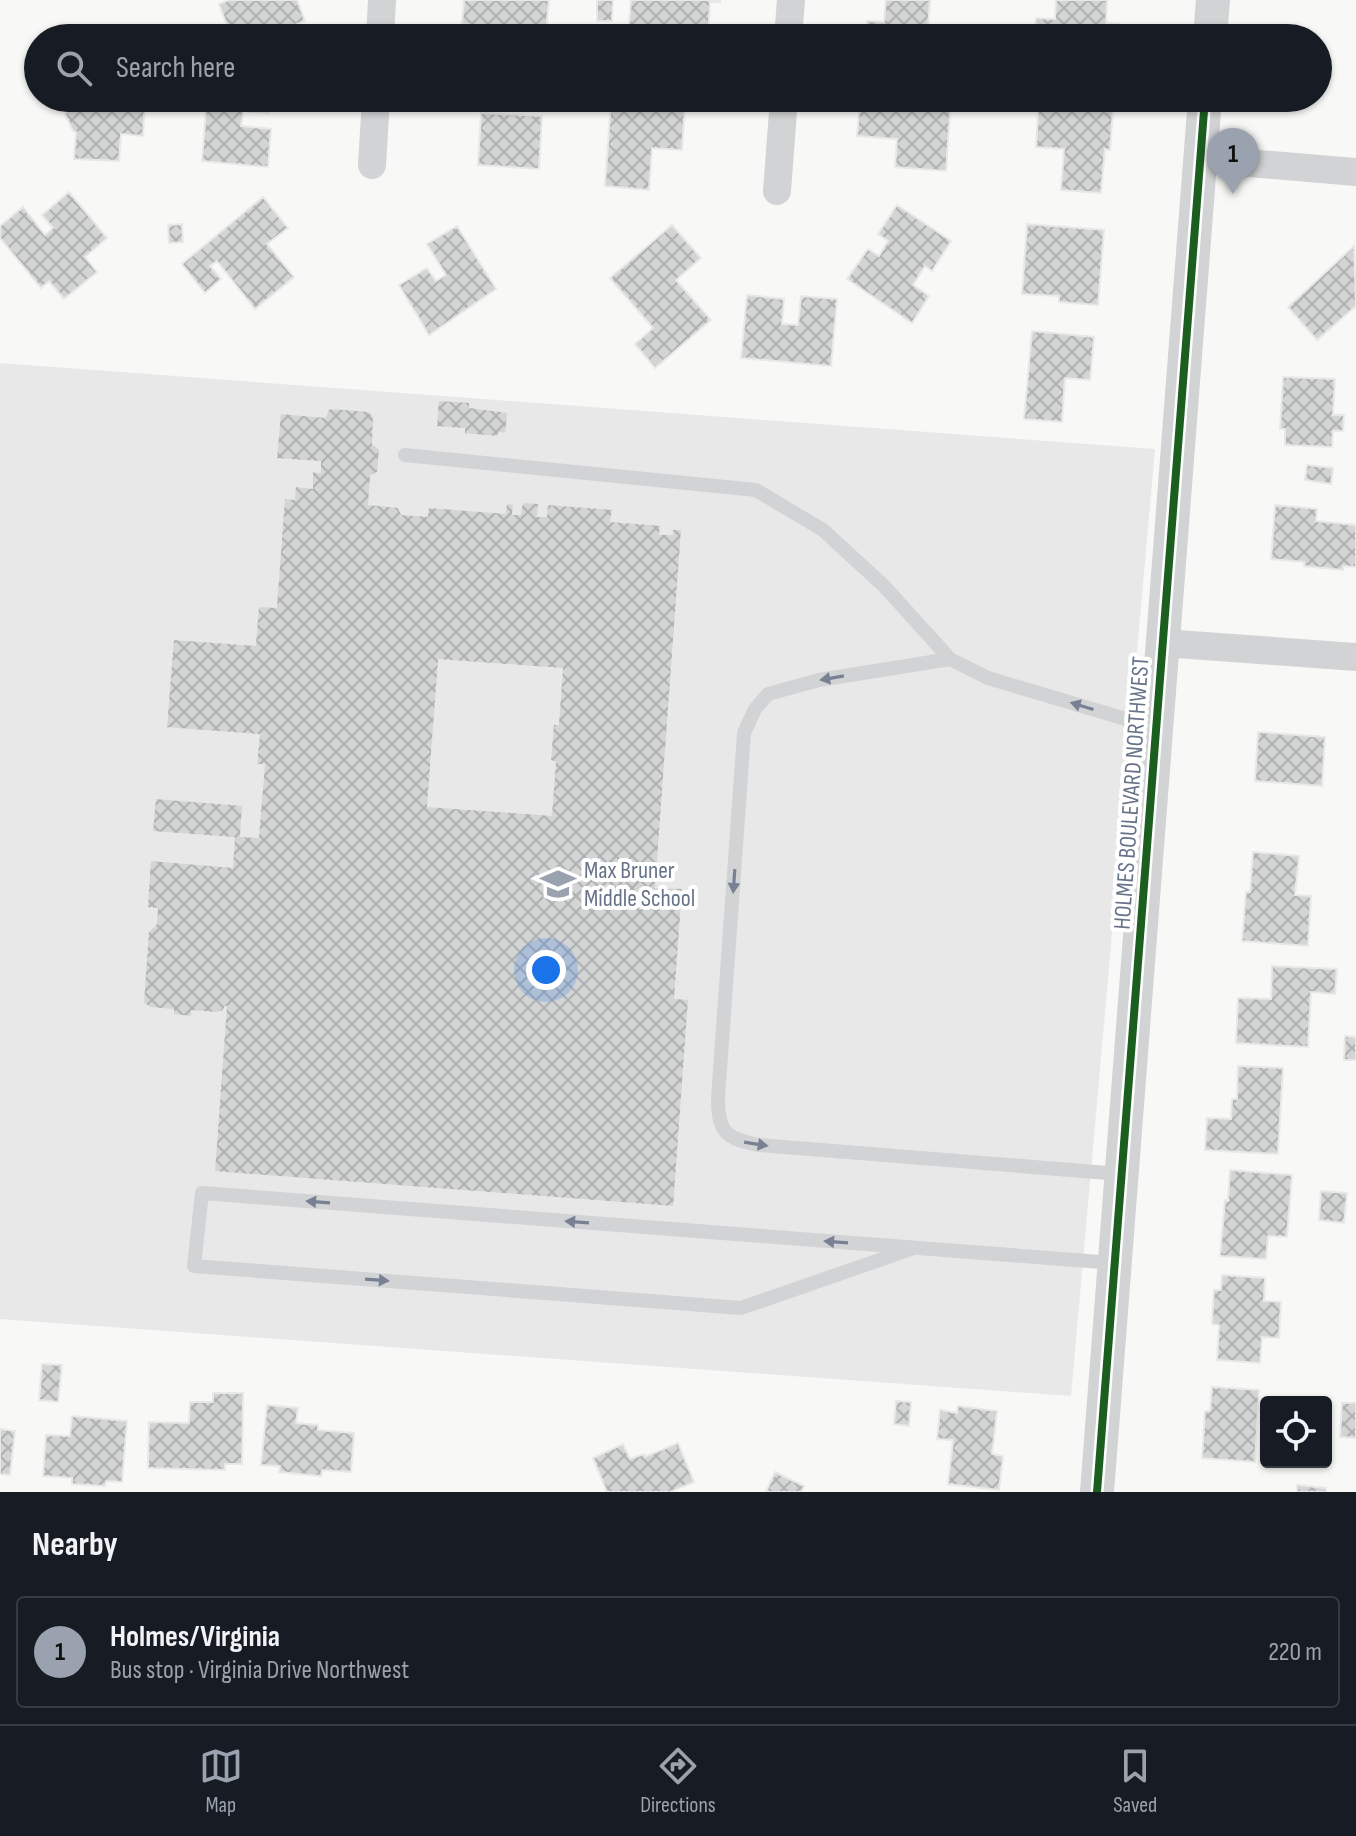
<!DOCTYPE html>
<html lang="en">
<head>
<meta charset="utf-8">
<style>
  :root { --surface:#171b24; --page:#20242c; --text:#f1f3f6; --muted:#9ea1a6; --line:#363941; --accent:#9aa2af }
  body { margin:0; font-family:"Sofia Sans Condensed",sans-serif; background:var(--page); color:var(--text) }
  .controls { position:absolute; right:24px; bottom:24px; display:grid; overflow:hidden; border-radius:8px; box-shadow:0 2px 6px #0004 }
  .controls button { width:72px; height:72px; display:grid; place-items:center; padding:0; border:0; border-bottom:2px solid var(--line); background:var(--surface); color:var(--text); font:40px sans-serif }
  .you { position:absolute; left:546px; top:970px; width:28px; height:28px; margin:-20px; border:6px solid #fff; border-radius:50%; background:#1a73e8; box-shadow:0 0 0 12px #1a73e833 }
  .badge { display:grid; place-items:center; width:52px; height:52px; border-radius:50%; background:var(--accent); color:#111; font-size:26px; font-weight:700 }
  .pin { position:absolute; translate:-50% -66px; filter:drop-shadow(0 2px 4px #0008) }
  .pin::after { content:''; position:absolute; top:42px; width:28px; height:24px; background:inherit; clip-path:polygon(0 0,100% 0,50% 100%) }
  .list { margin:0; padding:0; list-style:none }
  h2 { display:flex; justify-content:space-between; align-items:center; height:104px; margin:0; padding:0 32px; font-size:34px }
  h2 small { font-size:26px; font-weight:400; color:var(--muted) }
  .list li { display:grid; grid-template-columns:52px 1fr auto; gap:24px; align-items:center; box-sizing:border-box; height:112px; margin:0 16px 16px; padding:0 16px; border:2px solid var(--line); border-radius:8px }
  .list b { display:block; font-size:30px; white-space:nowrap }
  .list p { margin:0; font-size:26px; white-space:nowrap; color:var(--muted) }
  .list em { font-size:26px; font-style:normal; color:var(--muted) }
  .icon { flex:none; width:44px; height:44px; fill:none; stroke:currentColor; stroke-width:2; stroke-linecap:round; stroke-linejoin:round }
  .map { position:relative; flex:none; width:1356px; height:1492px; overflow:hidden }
  .search { position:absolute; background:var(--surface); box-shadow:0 2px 6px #0004; left:24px; right:24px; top:24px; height:88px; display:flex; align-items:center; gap:20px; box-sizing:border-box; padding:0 28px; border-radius:44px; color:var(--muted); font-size:30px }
  .sheet { height:232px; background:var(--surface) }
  nav { display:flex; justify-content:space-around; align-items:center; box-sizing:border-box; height:112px; border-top:2px solid var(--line); background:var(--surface); font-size:22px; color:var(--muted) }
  nav a { display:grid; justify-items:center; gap:4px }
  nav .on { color:var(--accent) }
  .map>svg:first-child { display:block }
</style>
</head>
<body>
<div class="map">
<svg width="1356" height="1492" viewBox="0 0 1356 1492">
  <defs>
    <pattern id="building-cross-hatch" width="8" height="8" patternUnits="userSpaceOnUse" patternTransform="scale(2)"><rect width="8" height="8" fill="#d3d4d4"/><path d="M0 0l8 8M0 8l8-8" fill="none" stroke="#afb0b2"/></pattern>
  </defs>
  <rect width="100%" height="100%" fill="#f8f8f7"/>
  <path fill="#e8e8e9" d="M0 363 1155 449 1071 1396 0 1319Z"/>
  <path fill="url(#building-cross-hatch)" stroke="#e8e8e7" stroke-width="2" fill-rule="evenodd" d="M229 0H297L305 21 260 38H247L244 28 230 33 219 4Z
    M464 0H549L546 30H543V38H494L495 27 462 24Z
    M597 0H613L612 21H597Z
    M631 0H720V2H710L708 38H628Z
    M886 0H930L928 26 945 27 944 38H866L867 21 884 22Z
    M1056 0H1107L1106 23 1119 24 1117 38H1035L1036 18 1055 19Z
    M146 29 165 30 164 38H145Z
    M75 98H124V100L145 102 143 136 121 134 119 161 74 159 76 132 73 131 65 114Z
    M207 98H269L268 113 243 111 241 126 271 129 268 167 202 161Z
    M860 98H951L946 171 895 167 897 139 857 136Z
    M1039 98H1108L1107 109H1113L1110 150 1105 149 1101 193 1061 190 1064 149 1036 147Z
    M611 100 685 104 682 150 652 148 649 190 605 186Z
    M481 113 542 116 539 169 478 165Z
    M69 192 107 238 85 257 97 272 64 299 49 281 41 288 0 238V226L23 207 45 235 53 228 42 215Z
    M263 197 288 228 267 244 294 277 255 309 217 261 210 266 221 279 205 293 182 264Z
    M897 205 951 241 932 271 925 266 913 285 929 296 912 323 847 279 868 249 879 256 888 241 878 234Z
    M182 224 183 242 169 243 168 225Z
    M1027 224 1104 230 1098 305 1059 302V296L1022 294Z
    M672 225 701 258 676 280 711 320 655 368 635 344 653 328 610 278Z
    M457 226 496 289 429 335 399 285 427 268 436 281 446 275 427 244Z
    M1354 246 1356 306 1317 340 1288 307Z
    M747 295 784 299 782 324 798 325 801 296 837 299 831 366 741 358Z
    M1032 331 1094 337 1090 380 1065 378 1062 422 1024 419Z
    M1283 377 1335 379 1333 415H1344L1343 431H1333L1332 447 1285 445V429H1280Z
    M438 400 470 402V407L508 412 506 434 499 433 498 437 464 434V429L436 427Z
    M332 408 368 411 374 416 373 444 380 449 378 472 371 476 369 504 398 507 402 514 427 516 428 507 505 513 506 503 514 504 513 514H520L522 502 539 503 538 516H546L547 504 613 509 611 521 661 525 660 534H672V529H682L656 887 683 888 675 998 689 999 674 1207 214 1172 226 1006 223 1011 217 1013 192 1011V1017L173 1015V1010L150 1008 143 1003 148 932 156 924 157 909 147 908 150 860 232 867 234 838 152 832 155 798 243 805 241 836 258 837 264 765H256L259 735 166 728 173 639 255 645 258 606 276 607 284 498 294 499 295 486 312 488V471L320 472V462L276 459 280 413 325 417 328 409ZM439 660 562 669 558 724H553L550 761 555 762 551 815 428 806Z
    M1307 465 1333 468 1331 484 1305 480Z
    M1275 505 1317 509 1316 521 1356 525V567L1343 566V570L1304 566V562L1271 559Z
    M1258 732 1325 737 1322 786 1255 781Z
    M1253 852 1299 856 1295 895 1311 896 1308 946 1242 941 1246 892H1250Z
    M1272 966 1337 969 1335 994 1311 992 1308 1047 1236 1043 1238 998 1271 999Z
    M1345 1036 1356 1037V1060H1344Z
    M1238 1066 1283 1068 1278 1154 1205 1150 1207 1118 1231 1119 1232 1099H1237Z
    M1230 1170 1292 1175 1287 1237 1268 1236 1266 1259 1220 1256 1225 1200 1228 1201Z
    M1321 1191 1347 1193 1344 1223 1319 1220Z
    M1222 1275 1265 1278 1264 1301 1281 1302 1279 1338 1262 1337 1260 1363 1217 1360 1219 1325 1212 1324 1214 1290H1221Z
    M42 1364 62 1365 58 1402 39 1400Z
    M1212 1387 1259 1390 1255 1462 1202 1458 1205 1411H1210Z
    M213 1393H243L242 1464H225V1470L148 1468 149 1422 189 1423 190 1402H213Z
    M896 1401 911 1402 909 1426 894 1424Z
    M1342 1403H1356V1438L1340 1437Z
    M267 1405 298 1408 296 1423 318 1425V1430L354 1433 351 1472 322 1470 321 1476 279 1472 280 1466 261 1465Z
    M958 1406 997 1411 992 1454 1003 1456 999 1490 948 1484 953 1440 937 1439 940 1410 957 1413Z
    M72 1416 127 1421 122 1482 106 1481 105 1486 72 1484V1478L43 1476 46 1435 70 1436Z
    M0 1429 15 1431 10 1475 0 1474Z
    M678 1443 694 1482 670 1492H607L593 1458 623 1444 630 1459 644 1454 645 1457Z
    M775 1472 804 1486 801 1492H766Z
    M1297 1485 1326 1488V1492H1297Z"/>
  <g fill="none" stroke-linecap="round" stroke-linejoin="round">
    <path stroke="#d2d3d4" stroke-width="14" d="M405 455 756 490 823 530 884 586 950 659
      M1120 1174 759 1145C726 1139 718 1132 718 1098L744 733 755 709 768 694 819 680 950 659 988 678 1156 728
      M914 1248 741 1308 194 1266 202 1193 1114 1263"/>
    <path stroke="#d2d3d4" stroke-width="28" d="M380 38 382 0
      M788 38 791 0
      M1201 159 1356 172
      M372 165 376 98
      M777 191 784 98
      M1163 643 1356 657"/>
    <path stroke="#d2d3d4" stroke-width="34" d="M1210 38 1213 0
      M1097 1492 1205 98"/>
    <g stroke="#fff" stroke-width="13">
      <path id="cycleway" d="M1097 1492 1205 98"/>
    </g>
    <use href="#cycleway" stroke="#1b5e20" stroke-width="8"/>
  </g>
  <defs><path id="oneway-solid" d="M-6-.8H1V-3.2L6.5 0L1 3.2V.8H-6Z" transform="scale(2)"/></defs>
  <g fill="#778193">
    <use href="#oneway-solid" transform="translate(832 678) rotate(170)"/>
    <use href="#oneway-solid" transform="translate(1082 706) rotate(-163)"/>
    <use href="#oneway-solid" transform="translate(734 881) rotate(94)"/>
    <use href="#oneway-solid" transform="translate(756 1144) rotate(9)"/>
    <use href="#oneway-solid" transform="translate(318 1202) rotate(-176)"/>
    <use href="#oneway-solid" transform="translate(577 1222) rotate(-176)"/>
    <use href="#oneway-solid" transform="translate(836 1242) rotate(-176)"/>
    <use href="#oneway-solid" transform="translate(377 1280) rotate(4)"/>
  </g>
  <defs>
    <g id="school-bare" transform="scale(2.76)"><path d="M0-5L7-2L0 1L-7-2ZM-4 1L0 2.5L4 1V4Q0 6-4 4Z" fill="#9aa2af" stroke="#fff" stroke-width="2.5" paint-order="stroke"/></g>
  </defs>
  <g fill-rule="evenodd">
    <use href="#school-bare" x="558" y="884"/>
  </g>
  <g text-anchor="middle" stroke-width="8" stroke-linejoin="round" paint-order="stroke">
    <g font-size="24" fill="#677388" stroke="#fff">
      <text transform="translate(1131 793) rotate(-86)" y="8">HOLMES BOULEVARD NORTHWEST</text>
    </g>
    <g font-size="24" fill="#677388" stroke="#fff" text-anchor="start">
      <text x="584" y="878">Max Bruner<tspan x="584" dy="28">Middle School</tspan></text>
    </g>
  </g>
</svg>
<div class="controls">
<button><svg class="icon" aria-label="locate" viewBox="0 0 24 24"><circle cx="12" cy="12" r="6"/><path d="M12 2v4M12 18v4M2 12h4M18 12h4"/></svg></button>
</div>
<div class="you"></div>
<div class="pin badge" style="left:1233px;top:194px">1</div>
<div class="search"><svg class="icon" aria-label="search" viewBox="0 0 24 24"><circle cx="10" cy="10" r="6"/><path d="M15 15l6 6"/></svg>Search here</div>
</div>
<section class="sheet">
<h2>Nearby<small></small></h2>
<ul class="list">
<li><span class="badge">1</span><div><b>Holmes/Virginia</b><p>Bus stop · Virginia Drive Northwest</p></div><em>220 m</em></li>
</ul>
</section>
<nav>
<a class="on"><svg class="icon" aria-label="map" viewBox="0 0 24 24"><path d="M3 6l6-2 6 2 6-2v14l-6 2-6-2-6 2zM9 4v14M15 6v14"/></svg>Map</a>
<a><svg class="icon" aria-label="directions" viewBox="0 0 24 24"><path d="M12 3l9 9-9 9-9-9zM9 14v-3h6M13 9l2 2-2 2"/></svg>Directions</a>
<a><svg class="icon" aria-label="saved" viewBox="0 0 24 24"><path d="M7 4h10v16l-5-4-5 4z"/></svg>Saved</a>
</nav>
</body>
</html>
